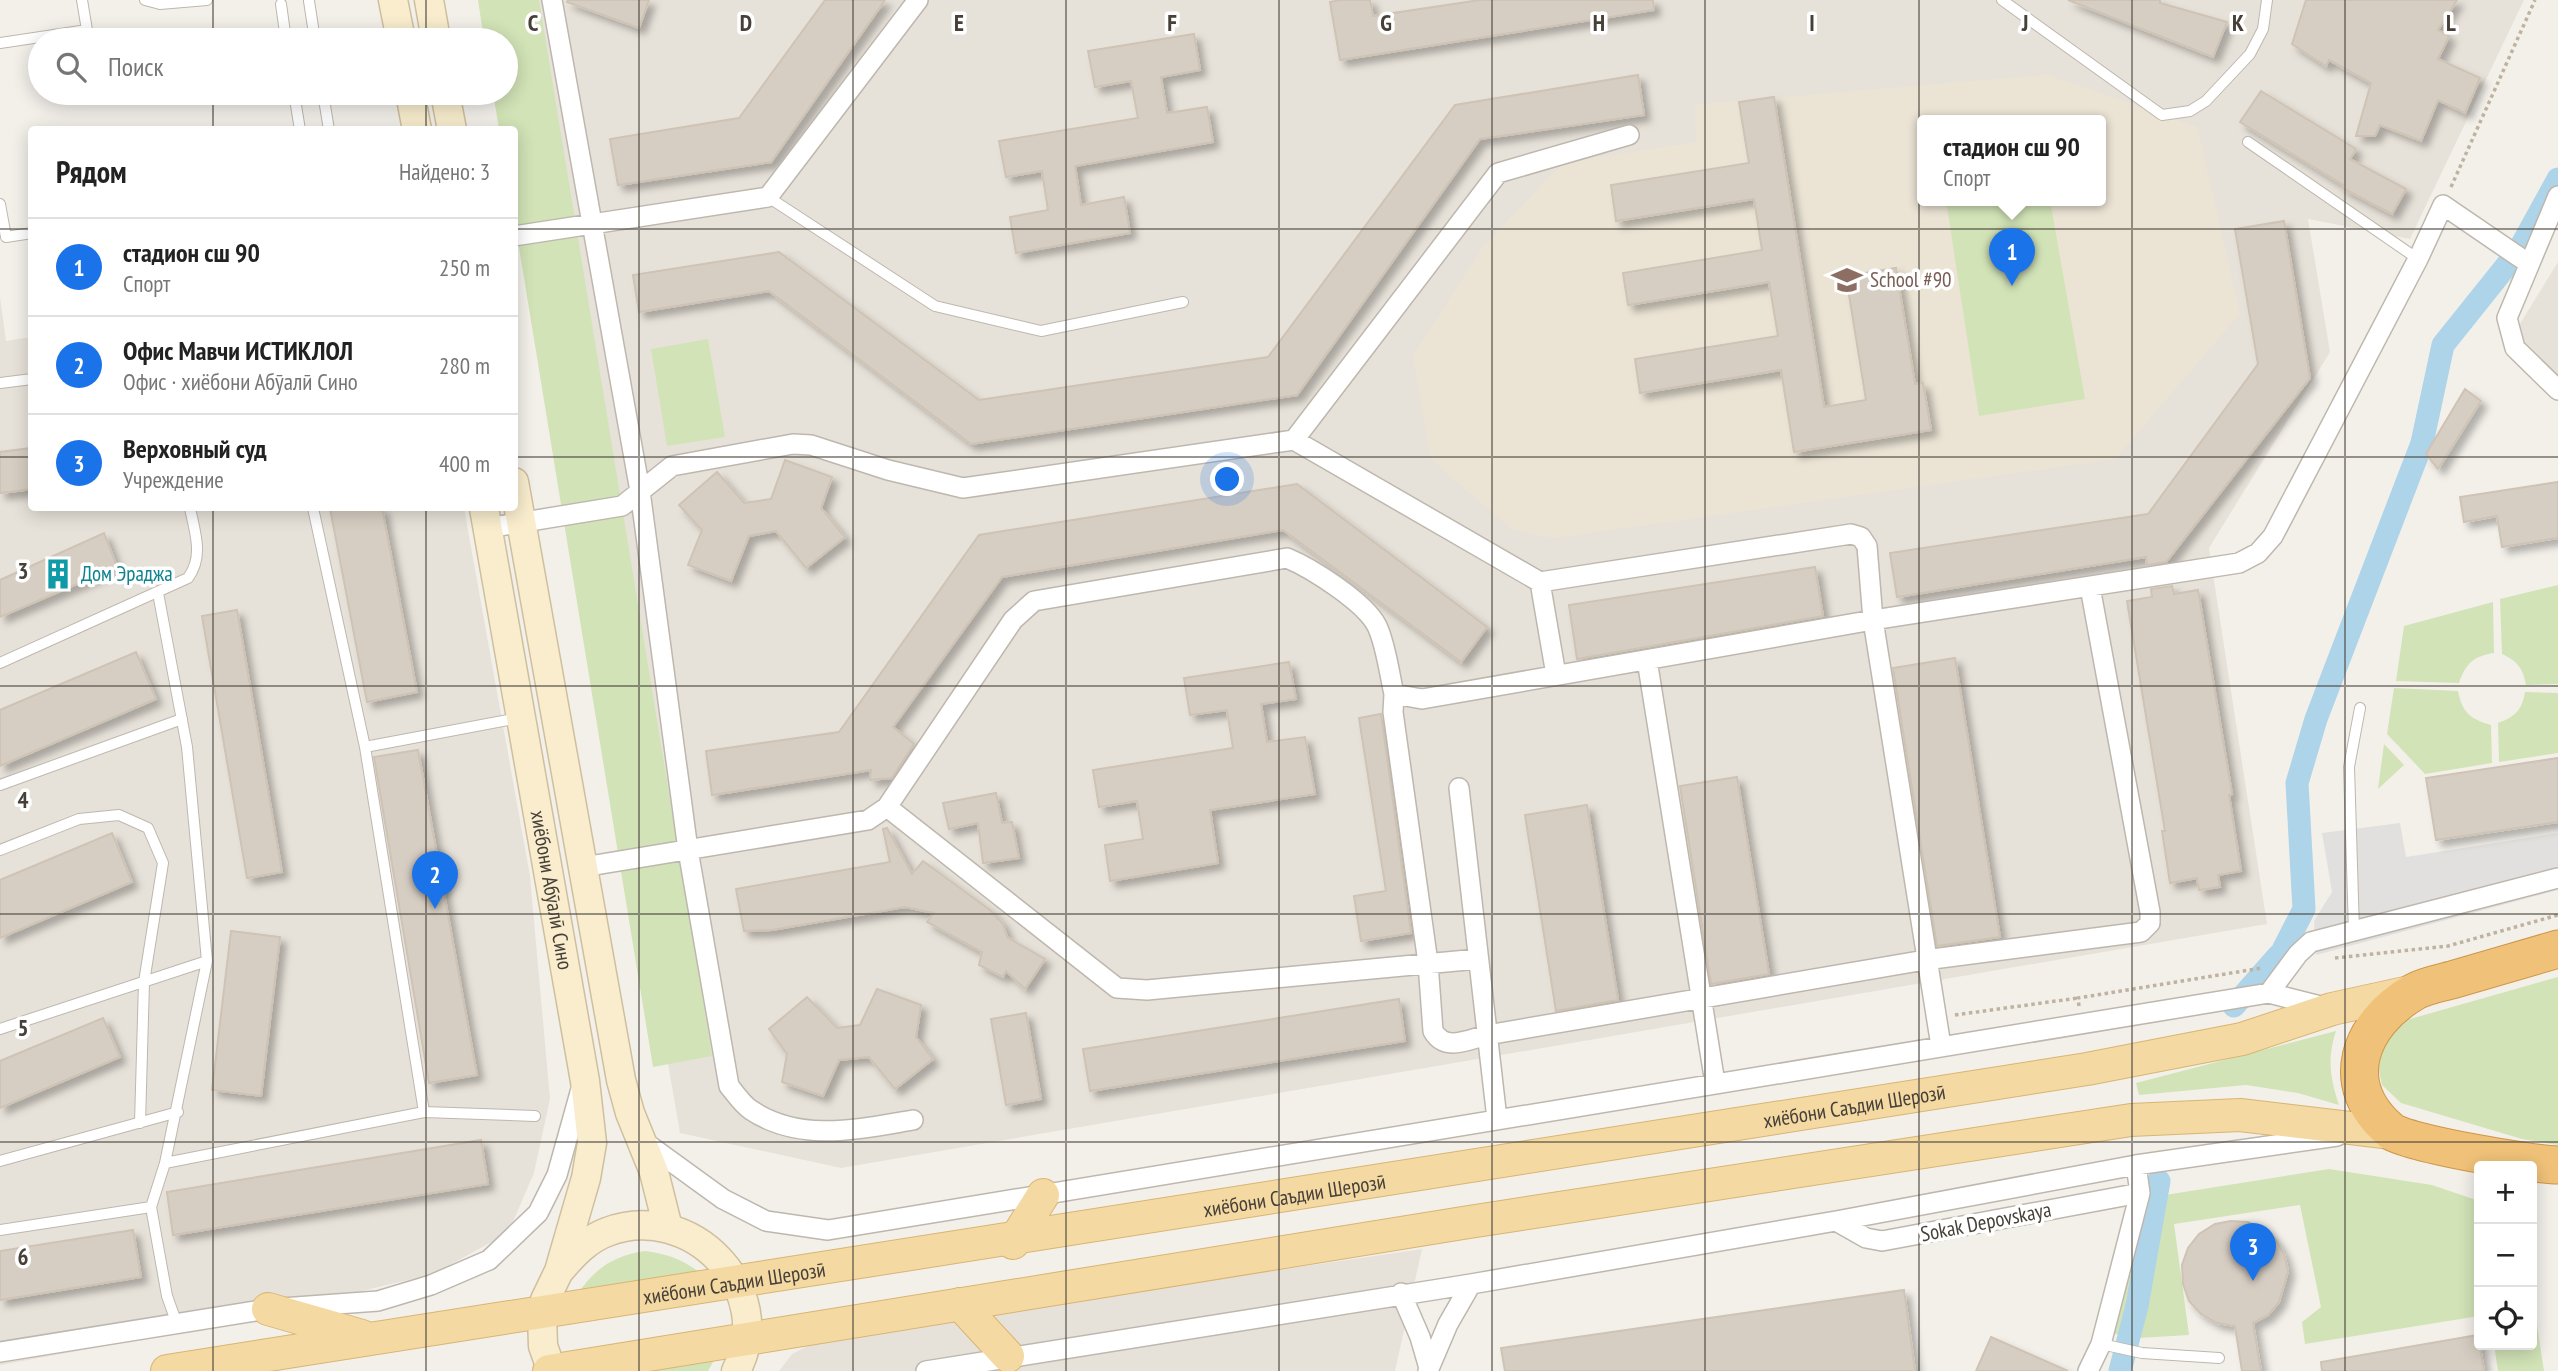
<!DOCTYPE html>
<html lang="ru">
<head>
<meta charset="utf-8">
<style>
  :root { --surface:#fff; --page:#f6f6f6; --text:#222; --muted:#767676; --line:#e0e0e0; --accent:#1a73e8 }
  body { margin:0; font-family:"PT Sans Narrow",sans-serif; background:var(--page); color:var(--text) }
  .controls { position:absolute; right:21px; bottom:21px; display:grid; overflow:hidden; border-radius:7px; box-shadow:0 4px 18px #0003 }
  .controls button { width:63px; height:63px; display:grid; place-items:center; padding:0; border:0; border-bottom:2px solid var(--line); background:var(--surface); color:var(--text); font:35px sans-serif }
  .you { position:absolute; left:1228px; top:480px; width:24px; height:24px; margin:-18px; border:5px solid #fff; border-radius:50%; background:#1a73e8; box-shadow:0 0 0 10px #1a73e833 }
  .badge { display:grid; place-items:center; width:46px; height:46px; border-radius:50%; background:var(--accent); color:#fff; font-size:23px; font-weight:700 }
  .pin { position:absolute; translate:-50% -58px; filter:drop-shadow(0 2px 4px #0008) }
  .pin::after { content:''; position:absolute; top:37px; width:24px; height:21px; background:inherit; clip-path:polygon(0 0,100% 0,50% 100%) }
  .popup { position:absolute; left:1917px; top:115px; width:189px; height:91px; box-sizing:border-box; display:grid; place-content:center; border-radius:7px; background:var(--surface); filter:drop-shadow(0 2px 5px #0005); font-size:23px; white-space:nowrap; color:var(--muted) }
  .popup b { font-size:26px; color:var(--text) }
  .popup::after { content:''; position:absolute; left:50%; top:100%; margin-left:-14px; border:14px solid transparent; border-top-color:var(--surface) }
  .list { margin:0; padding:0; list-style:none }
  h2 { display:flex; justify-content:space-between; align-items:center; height:91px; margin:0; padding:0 28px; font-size:30px }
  h2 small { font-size:23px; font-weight:400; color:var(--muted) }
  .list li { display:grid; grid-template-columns:46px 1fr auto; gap:21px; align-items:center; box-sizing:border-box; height:98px; padding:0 28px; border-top:2px solid var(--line) }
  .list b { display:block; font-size:26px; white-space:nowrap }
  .list p { margin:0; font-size:23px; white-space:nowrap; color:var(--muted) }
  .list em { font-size:23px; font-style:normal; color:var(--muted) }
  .icon { flex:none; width:38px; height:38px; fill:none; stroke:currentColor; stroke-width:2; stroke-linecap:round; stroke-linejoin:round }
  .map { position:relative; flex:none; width:2558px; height:1371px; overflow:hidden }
  .search { position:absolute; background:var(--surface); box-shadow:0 4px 18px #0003; left:28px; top:28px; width:490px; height:77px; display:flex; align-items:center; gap:18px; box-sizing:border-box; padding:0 24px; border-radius:38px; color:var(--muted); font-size:26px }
  .panel { position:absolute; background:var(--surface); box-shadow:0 4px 18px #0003; left:28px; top:126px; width:490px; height:385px; border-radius:7px }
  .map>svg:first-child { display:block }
</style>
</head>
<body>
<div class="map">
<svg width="2558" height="1371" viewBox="0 0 2558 1371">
  <defs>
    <filter id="shadow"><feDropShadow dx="6" dy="6" stdDeviation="3.5" flood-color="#0004"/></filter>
  </defs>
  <rect width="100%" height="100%" fill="#f3f0ea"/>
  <path fill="#e7e2d9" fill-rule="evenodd" d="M484 0H2524L2410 239 2308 219 2330 352 2209 548 2267 924 841 1168 680 1133 515 176 514 130 506 93V40ZM1923 120H2101V200H1923Z
    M2558 262V396L2508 343Z
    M0 297 6 341 31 337 32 508H464L530 876 550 1099 534 1173 508 1233 433 1274 211 1327 0 1365Z
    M1422 1249 1395 1371H779L792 1354 827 1336Z"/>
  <path fill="#ebe4d5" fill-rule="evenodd" d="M2047 75 2197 127 2240 313 2115 459 1552 538 1512 529 1431 459 1413 356 1483 247 1563 163 1697 142 1694 105ZM1923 120H2101V200H1923Z"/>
  <path fill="#d2e3b7" d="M478 0H539L712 1056 653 1067 515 223 514 130 499 129 493 93H506V40H484Z
    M1946 200H2050L2085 399 1979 416Z
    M708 339 725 437 667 446 651 349Z
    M2558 585V684L2526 685C2523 668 2517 661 2502 654L2500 599Z
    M2493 602 2494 653C2474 656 2466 663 2459 683L2396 681 2404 626Z
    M2394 688 2458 691C2462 712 2470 719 2491 725L2492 763 2425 774 2387 734Z
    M2525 692 2558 693V753L2499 762 2498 723C2515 717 2522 710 2525 692Z
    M2384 744 2404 765 2378 789Z
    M2558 977V1145L2522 1139 2401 1103 2382 1085 2376 1056 2385 1036 2403 1021Z
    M2336 1031C2327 1059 2330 1077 2339 1105L2298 1093 2246 1085 2139 1095 2136 1083Z
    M2329 1169 2432 1185 2479 1201V1316L2305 1344 2302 1322 2321 1307 2300 1205 2174 1224 2189 1335 2138 1338 2109 1333 2159 1196Z
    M645 1251C669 1254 684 1260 703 1275L577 1295C595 1268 613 1256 645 1251Z
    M2532 1292 2544 1371H2498L2494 1345H2532Z
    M717 1355 708 1371H626Z"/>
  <path fill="#e2e0de" d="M2400 823 2406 857 2558 833V890L2316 955 2314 921 2332 892 2322 833Z"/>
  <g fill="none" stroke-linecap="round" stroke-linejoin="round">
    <path stroke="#add4e9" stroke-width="23" d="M2283 950 2304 909 2297 783 2316 719 2422 443 2443 345 2519 250 2558 179
      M2234 1006 2278 956
      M2120 1371 2137 1306 2159 1181"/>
  </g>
  <path fill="#d7cec3" stroke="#cec3b4" stroke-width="2" filter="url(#shadow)" d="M568 0H649L639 28 567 2Z
    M825 0H885L771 162 618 185 610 139 739 118Z
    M1341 0H1370L1373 16 1480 0H1653L1654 10 1340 60 1330 2Z
    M2068 0H2160V3L2227 22 2213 57Z
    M2306 0H2457L2438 30 2449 36 2438 59 2480 78 2465 113 2438 100 2421 141 2380 125 2375 136H2356L2371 83 2329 60 2326 66 2292 44Z
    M1194 34 1200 70 1161 77 1167 113 1207 107 1213 142 1075 166 1081 205 1124 197 1130 233 1016 253 1010 217 1048 210 1042 171 1006 177 999 141 1138 118 1131 81 1095 87 1088 51Z
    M1638 75 1644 115 1480 139 1297 395 971 444 769 291 639 312 633 275 779 252 979 400 1268 357 1455 105Z
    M2261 91 2356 149 2350 159 2406 189 2392 214 2342 188 2343 185 2240 122Z
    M1774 97 1824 407 1866 400 1846 276 1896 268 1915 384 1923 383 1931 430 1794 452 1781 370 1640 393 1635 359 1778 336 1769 282 1628 305 1623 273 1762 250 1754 199 1616 221 1611 185 1749 163 1739 102Z
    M2284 221 2310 378 2166 562 2147 565 2146 557 1897 597 1890 553 2148 514 2258 364 2235 229Z
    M2465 389 2481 401 2438 469 2426 454Z
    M32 448V489L0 493V452Z
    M785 460 832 477 821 508 845 537 806 568 776 531 749 536 731 581 688 565 702 530 679 505 717 472 744 503 771 499Z
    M2558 482V538L2502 547 2497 516 2464 522 2460 497Z
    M1297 484 1487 627 1461 662 1283 530 1002 577 893 727 914 744 892 778 870 780 871 770 712 795 706 751 839 732 979 535Z
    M330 508H382L417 692 367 702Z
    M104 533 117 567 0 617V580Z
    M1815 567 1823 616 1577 659 1569 605Z
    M2172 586 2174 594 2198 590 2232 794 2229 795 2241 871 2218 875 2220 887 2199 890 2197 878 2170 883 2162 831H2165L2127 601 2152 597 2151 589Z
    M237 610 282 872 247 878 202 616Z
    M136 652 156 699 0 766V710Z
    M1955 658 2000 937 1937 946 1893 668Z
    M1289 662 1296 699 1261 704 1267 742 1305 737 1315 794 1210 810 1218 863 1110 881 1105 845 1143 839 1137 801 1099 807 1093 770 1233 748 1227 710 1190 715 1184 678Z
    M1381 714 1411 933 1361 941 1354 896 1386 891 1359 718Z
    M418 750 477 1075 429 1083 374 757Z
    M2558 758V822L2436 840 2426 778Z
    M1737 777 1769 974 1711 984 1680 786Z
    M996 793 1002 823 1012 822 1019 858 983 863 978 823 949 829 943 803Z
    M1587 805 1618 1000 1556 1011 1525 815Z
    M887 828 912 874 923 861 990 910 1003 924 1007 937 1045 959 1025 989 1006 971 1003 977 979 965 982 952 927 922 934 913 905 907 772 930 744 931 736 889 890 862 883 829Z
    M112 833 132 882 0 938V880Z
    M231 931 280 937 261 1096 212 1090Z
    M877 989 921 1005 916 1037 933 1059 895 1089 869 1057 839 1060 823 1096 782 1082 787 1054 769 1029 807 997 837 1028 860 1025Z
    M1399 999 1405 1041 1090 1091 1083 1049Z
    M1026 1013 1041 1099 1006 1105 991 1019Z
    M103 1018 120 1057 0 1108V1061Z
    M481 1140 488 1184 173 1235 167 1192Z
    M2231 1221 2248 1222 2263 1229 2276 1240 2284 1254 2288 1271 2279 1302 2268 1315 2253 1323 2261 1371H2242L2235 1326 2217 1323 2201 1314 2189 1301 2183 1284 2182 1265 2188 1248 2199 1234 2215 1224Z
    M133 1230 141 1277 0 1300V1251Z
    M1904 1290 1915 1371H1505L1501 1348Z
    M2478 1335 2484 1371H2322L2321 1362Z
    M1991 1337 2068 1371H1976Z"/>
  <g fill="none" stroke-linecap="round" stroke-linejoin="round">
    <g stroke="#beb7ad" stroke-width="12">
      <path id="lane" d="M145 0 160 4 207 0
        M2002 0 2162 115 2190 111 2206 101 2250 54 2263 29 2267 0
        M309 1 315 40
        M281 4 286 40
        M0 43 87 30 82 0
        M294 93 300 130
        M323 93 329 130
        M2248 142 2418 259
        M768 197 935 306 1041 331 1183 302
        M0 204 6 237 32 233
        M0 383 32 379
        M158 593 187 747 207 961 165 1163
        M0 663 188 578C204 556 195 533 190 508
        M365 747 519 718
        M0 785 182 719
        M0 850 79 819 119 815 148 828 163 863 144 982 140 1123
        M2354 931 2349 767 2360 708
        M0 1029 207 961
        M424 1112 535 1116
        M0 1161 178 1112
        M151 1207 167 1296 177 1324
        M0 1230 151 1207 165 1163 424 1112 365 747 313 508
        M2101 1344 2142 1353 2219 1358"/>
    </g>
    <g stroke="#beb7ad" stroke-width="22">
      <path id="street" d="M552 0 640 491 688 850 729 1086C735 1093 742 1104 751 1110 800 1143 859 1129 913 1120
        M2558 196 2507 318 2515 348 2558 390
        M514 236 768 197 918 0
        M1294 440 1540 582 1556 675
        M487 528 622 506 672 466 793 444 811 445 888 470 963 488 1294 440 1498 173 1629 135
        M1540 582 1851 534 1861 537 1867 546 1873 620 1941 1046
        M1647 660 1715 1083
        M1394 694 1393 712 1428 963 1433 1031C1445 1052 1467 1040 1487 1035L1925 960 2141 932 2150 923V912L2090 587
        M1459 788 1497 1119
        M887 807 1117 988 1147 990 1478 959
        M583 867 868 820 887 807 1013 620 1034 601 1287 558C1311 568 1365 602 1377 626 1386 645 1389 672 1394 694L1422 699 1873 620 2239 563 2258 553 2273 536 2418 259 2443 205 2528 263
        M2269 993 2298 954 2311 942 2558 878
        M643 1141 723 1199 766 1221 828 1230 2269 993 2328 1008
        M1836 1221 1866 1238 1882 1241 2140 1193
        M1401 1293 1420 1337 1429 1368
        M0 1352 268 1309 378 1301 431 1285 489 1260 538 1213 557 1175 581 1089
        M926 1371 1471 1284 1836 1221 2136 1165 2337 1136
        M1428 1371 1448 1324 1471 1284
        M2088 1371 2101 1344 2140 1193 2136 1165"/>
    </g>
    <g stroke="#cebf9e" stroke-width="31">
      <g id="secondary">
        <path d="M393 0 401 40"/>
        <path d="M429 0 436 40"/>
        <path d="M410 93 417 130"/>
        <path d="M445 93 452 130"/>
        <path d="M514 482 621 1080 630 1113 654 1172 668 1228"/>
        <path id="s1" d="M484 508 585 1081 592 1143 586 1178 559 1271 545 1300 542 1314 543 1346 552 1371"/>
        <path d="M561 1269C574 1254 588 1239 607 1232 690 1200 779 1290 736 1371"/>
      </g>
    </g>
    <g stroke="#d8b573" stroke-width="34">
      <g id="primary">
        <path d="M1013 1243 1043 1195"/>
        <path d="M960 1304 1008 1356"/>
        <path d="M268 1309 362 1336"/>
        <path id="s2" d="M167 1371C807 1273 1447 1173 2087 1069L2242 1039 2332 1009 2414 991"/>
        <path d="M549 1371 1469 1222 2131 1120 2240 1115 2392 1133"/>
      </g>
    </g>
    <g stroke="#ce9649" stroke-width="39">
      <path id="highway" d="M2558 949C2524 959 2489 969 2455 979 2442 983 2426 985 2414 992 2359 1024 2336 1085 2391 1131 2405 1143 2535 1165 2558 1165"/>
    </g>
    <path stroke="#beb2a0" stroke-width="3.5" stroke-dasharray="3.5 3.5" stroke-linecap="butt" d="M2451 187 2535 0
      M2335 958 2448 946 2558 915
      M2079 1006 2078 998 2262 968
      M1955 1015 2078 998"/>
    <use href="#lane" stroke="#fff" stroke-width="10"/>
    <use href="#street" stroke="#fff" stroke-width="19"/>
    <use href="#secondary" stroke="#f9edce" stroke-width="28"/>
    <use href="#primary" stroke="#f4d9a2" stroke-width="32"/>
    <use href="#highway" stroke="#f0c279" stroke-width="37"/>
  </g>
  <path fill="none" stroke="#464039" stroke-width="2" stroke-opacity="0.55" d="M213 0V40M426 0V40M639 0V1371M853 0V1371M1066 0V1371M1279 0V1371M1492 0V1371M1705 0V1371M1919 0V1371M2132 0V1371M2345 0V1371M213 93V130M426 93V130M0 229H32M514 229H2558M0 457H32M514 457H2558M213 508V1371M426 508V1371M0 686H2558M0 914H2558M0 1142H2558"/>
  <defs>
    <g id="school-bare" transform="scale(2.415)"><path d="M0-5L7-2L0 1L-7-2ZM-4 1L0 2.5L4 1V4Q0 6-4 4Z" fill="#8d6e63" stroke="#fff" stroke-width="2.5" paint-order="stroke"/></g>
    <g id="building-bare" transform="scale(2.415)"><path d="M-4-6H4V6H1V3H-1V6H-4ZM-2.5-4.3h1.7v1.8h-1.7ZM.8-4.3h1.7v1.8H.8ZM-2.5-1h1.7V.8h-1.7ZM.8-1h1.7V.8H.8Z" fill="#0f9aa8" stroke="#fff" stroke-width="2.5" paint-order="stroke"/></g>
  </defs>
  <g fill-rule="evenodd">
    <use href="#school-bare" x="1847" y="280"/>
    <use href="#building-bare" x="58" y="574"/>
  </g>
  <g text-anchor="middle" stroke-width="7" stroke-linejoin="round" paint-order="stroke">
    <g font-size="21" fill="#785e54" stroke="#fff" text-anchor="start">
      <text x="1870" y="287">School #90</text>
    </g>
    <g font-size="21" fill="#0d838f" stroke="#fff" text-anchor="start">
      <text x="81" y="581">Дом Эраджа</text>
    </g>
    <g font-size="21" fill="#464039" stroke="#fff">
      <text dy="7" stroke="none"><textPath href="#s1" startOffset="388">хиёбони Абӯалӣ Сино</textPath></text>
      <text dy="7" stroke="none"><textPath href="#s2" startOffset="1708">хиёбони Саъдии Шерозӣ</textPath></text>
      <text dy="7" stroke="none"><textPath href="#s2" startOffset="1141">хиёбони Саъдии Шерозӣ</textPath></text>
      <text transform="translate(1986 1222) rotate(-11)" y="7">Sokak Depovskaya</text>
      <text dy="7" stroke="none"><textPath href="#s2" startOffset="574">хиёбони Саъдии Шерозӣ</textPath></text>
    </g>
  </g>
  <g font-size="23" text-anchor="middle" font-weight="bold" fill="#464039" stroke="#fff" stroke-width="7" stroke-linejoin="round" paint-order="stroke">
    <text x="533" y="31">C</text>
    <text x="746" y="31">D</text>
    <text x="959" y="31">E</text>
    <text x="1172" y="31">F</text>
    <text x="1386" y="31">G</text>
    <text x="1599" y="31">H</text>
    <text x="1812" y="31">I</text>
    <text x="2025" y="31">J</text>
    <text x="2238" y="31">K</text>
    <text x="2451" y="31">L</text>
    <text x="23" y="579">3</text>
    <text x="23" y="808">4</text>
    <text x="23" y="1036">5</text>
    <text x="23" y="1265">6</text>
  </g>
</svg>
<div class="controls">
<button>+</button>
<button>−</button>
<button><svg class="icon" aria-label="locate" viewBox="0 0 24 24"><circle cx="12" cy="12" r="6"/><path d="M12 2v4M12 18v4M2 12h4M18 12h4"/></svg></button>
</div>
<div class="you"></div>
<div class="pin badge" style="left:2012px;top:286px">1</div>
<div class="popup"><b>стадион сш 90</b>Спорт</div>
<div class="pin badge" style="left:435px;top:909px">2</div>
<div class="pin badge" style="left:2253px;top:1281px">3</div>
<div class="search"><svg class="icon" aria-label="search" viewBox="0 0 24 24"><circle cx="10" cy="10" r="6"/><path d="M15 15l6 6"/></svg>Поиск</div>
<section class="panel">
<h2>Рядом<small>Найдено: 3</small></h2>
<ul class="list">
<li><span class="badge">1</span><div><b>стадион сш 90</b><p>Спорт</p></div><em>250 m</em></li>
<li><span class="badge">2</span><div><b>Офис Мавчи ИСТИКЛОЛ</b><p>Офис · хиёбони Абӯалӣ Сино</p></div><em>280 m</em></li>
<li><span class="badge">3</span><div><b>Верховный суд</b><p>Учреждение</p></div><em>400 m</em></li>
</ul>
</section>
</div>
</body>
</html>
